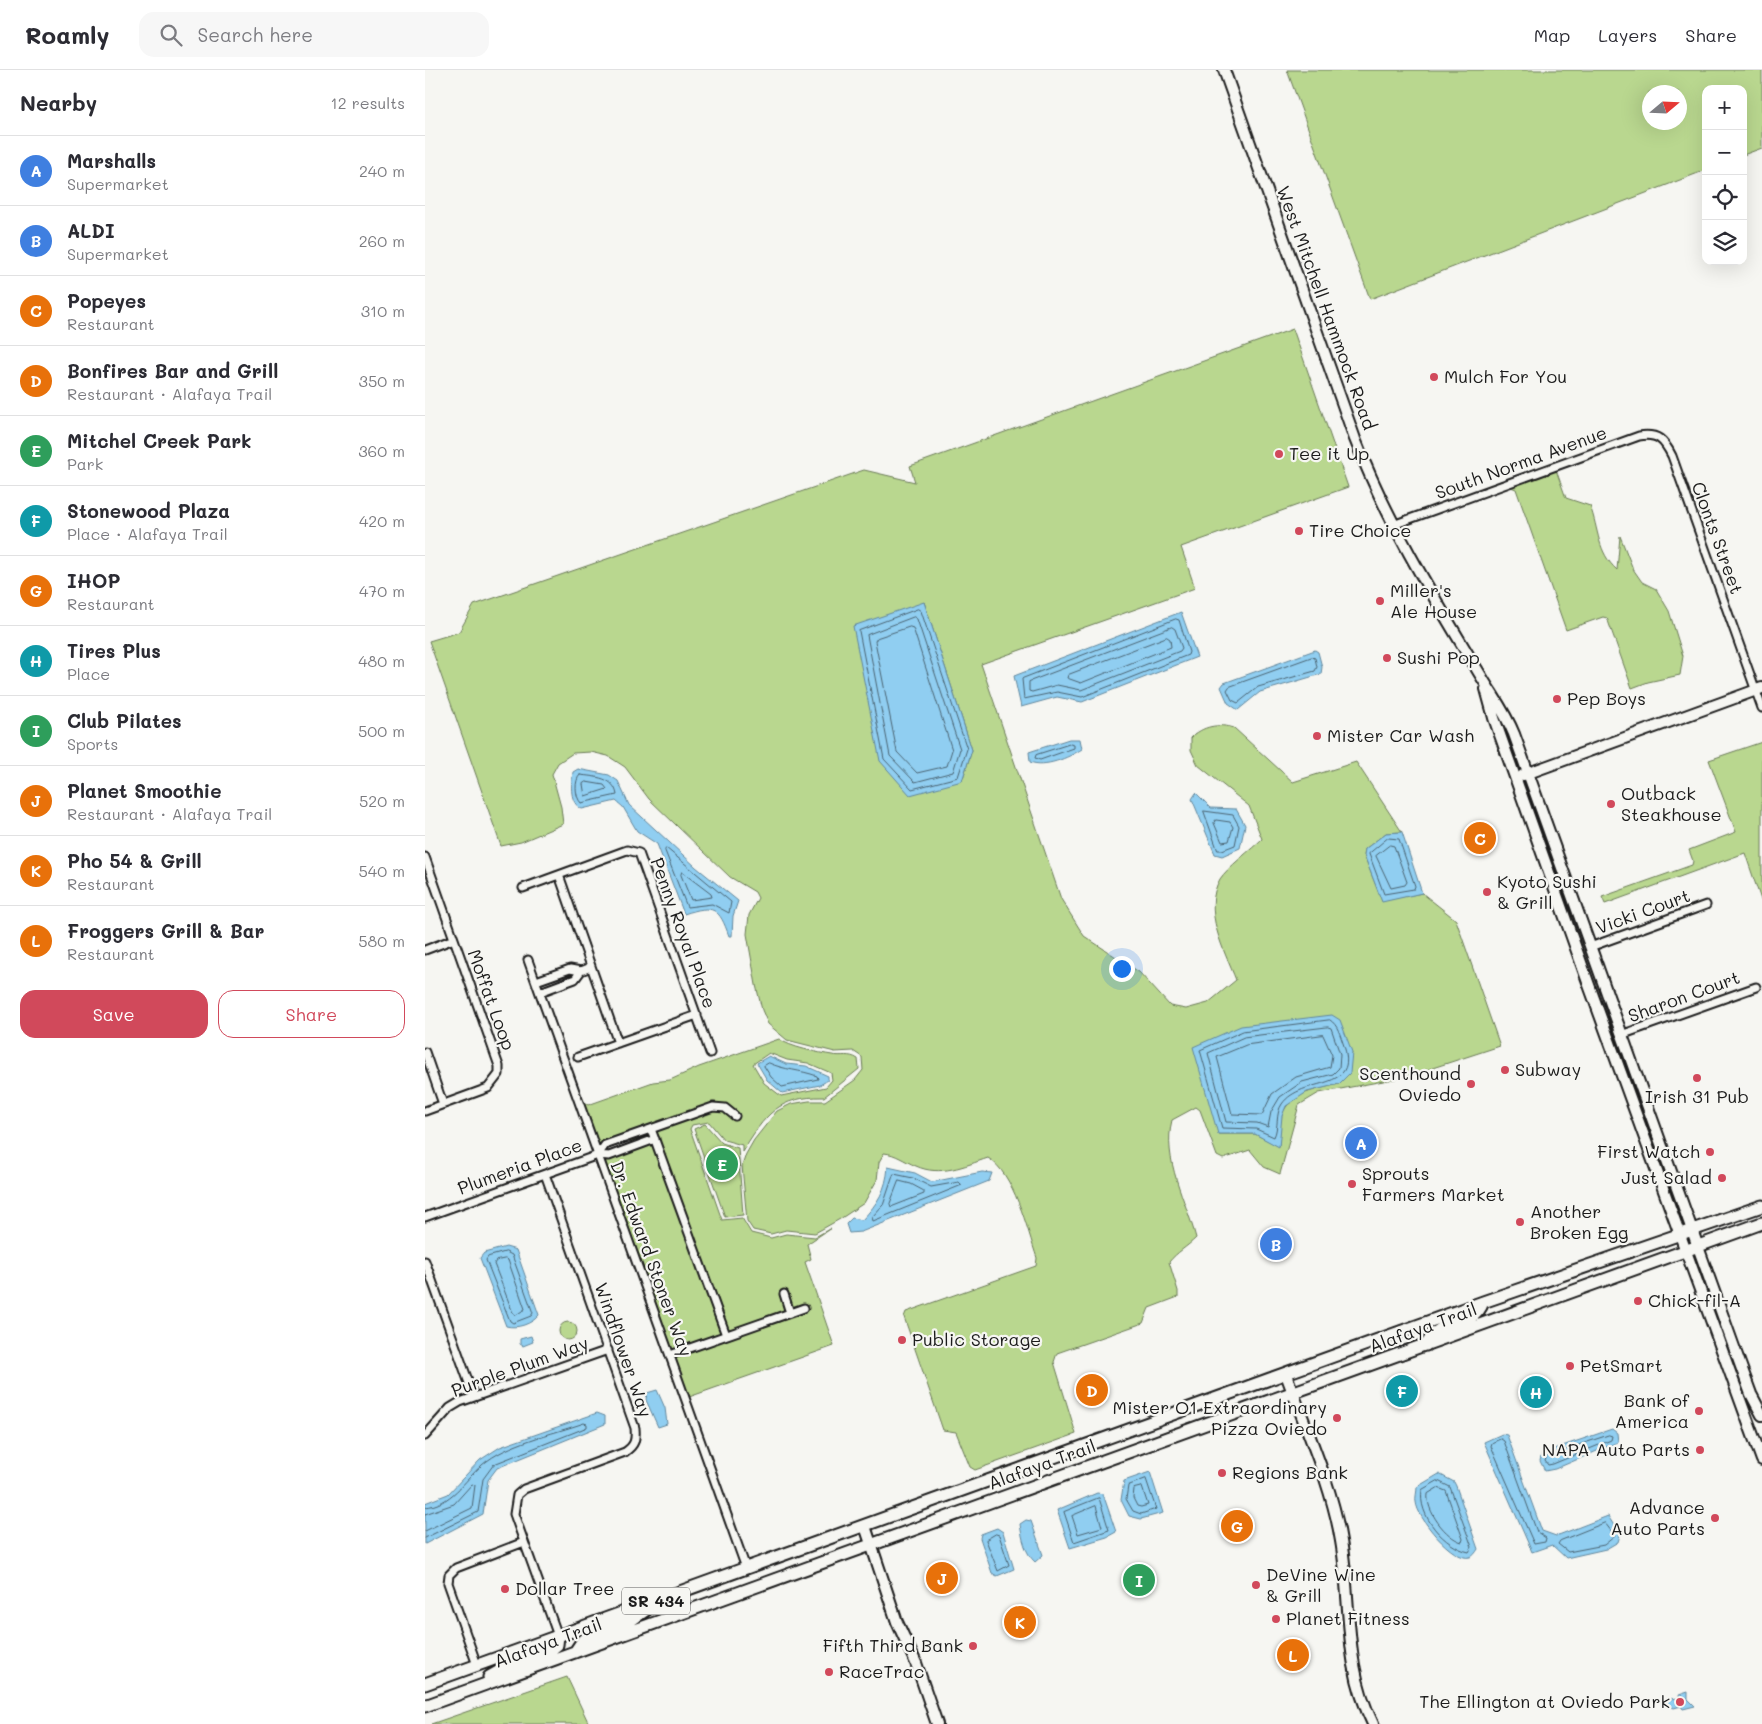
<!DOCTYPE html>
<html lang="en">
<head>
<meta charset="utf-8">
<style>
  :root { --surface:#fff; --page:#f7f7f7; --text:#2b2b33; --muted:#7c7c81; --line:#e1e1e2; --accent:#d1495b }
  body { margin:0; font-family:Mali,sans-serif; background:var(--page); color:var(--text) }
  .controls { position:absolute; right:15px; top:15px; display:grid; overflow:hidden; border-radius:10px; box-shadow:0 5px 20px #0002 }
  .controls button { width:45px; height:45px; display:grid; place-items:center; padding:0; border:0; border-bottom:1px solid var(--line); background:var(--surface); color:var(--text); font:25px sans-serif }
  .compass { position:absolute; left:1217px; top:15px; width:45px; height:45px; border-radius:50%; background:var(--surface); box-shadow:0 5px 20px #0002; rotate:71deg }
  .you { position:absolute; left:696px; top:898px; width:18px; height:18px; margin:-12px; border:4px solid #fff; border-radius:50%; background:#1a73e8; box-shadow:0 0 0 8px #1a73e833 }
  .badge { display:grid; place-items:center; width:32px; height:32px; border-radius:50%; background:var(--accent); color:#fff; font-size:16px; font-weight:700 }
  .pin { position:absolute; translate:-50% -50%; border:2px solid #fff; box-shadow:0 1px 5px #0006 }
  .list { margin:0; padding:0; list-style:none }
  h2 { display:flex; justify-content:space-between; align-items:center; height:65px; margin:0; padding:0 20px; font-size:21px }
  h2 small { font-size:16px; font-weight:400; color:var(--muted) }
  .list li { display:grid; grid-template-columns:32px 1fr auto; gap:15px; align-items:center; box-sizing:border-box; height:70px; padding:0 20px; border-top:1px solid var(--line) }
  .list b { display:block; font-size:19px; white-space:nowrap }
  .list p { margin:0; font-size:16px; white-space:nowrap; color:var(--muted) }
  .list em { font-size:16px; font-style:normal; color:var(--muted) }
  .actions { display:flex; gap:10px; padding:15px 20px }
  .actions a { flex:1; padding:11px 0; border:1px solid var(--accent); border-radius:15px; text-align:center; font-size:18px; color:var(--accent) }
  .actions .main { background:var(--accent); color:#fff }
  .icon { flex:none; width:28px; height:28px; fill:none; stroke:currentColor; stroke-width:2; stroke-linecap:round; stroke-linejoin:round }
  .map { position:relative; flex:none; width:1337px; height:1654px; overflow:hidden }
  header { display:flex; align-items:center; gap:30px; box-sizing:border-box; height:70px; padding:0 25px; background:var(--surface); border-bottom:1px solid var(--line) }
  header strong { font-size:24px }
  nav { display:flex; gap:28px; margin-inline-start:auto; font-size:18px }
  .search { width:350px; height:45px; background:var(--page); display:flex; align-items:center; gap:12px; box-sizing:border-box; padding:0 18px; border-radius:15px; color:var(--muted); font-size:19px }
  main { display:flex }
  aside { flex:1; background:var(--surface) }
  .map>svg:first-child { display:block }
</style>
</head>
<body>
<header>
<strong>Roamly</strong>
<div class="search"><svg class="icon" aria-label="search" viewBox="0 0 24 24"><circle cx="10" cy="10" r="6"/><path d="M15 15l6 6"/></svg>Search here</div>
<nav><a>Map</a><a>Layers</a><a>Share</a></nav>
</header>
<main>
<aside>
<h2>Nearby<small>12 results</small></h2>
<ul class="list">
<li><span class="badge" style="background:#3f7fe0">A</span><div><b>Marshalls</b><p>Supermarket</p></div><em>240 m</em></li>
<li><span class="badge" style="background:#3f7fe0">B</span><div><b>ALDI</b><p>Supermarket</p></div><em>260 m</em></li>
<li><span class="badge" style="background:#e8710a">C</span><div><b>Popeyes</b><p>Restaurant</p></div><em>310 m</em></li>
<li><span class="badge" style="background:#e8710a">D</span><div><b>Bonfires Bar and Grill</b><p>Restaurant · Alafaya Trail</p></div><em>350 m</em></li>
<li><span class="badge" style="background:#2e9e5b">E</span><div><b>Mitchel Creek Park</b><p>Park</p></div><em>360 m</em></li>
<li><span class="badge" style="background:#0f9aa8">F</span><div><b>Stonewood Plaza</b><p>Place · Alafaya Trail</p></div><em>420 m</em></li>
<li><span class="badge" style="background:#e8710a">G</span><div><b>IHOP</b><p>Restaurant</p></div><em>470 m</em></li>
<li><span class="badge" style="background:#0f9aa8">H</span><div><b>Tires Plus</b><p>Place</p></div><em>480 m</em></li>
<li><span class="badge" style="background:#2e9e5b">I</span><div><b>Club Pilates</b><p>Sports</p></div><em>500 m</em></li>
<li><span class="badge" style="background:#e8710a">J</span><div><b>Planet Smoothie</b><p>Restaurant · Alafaya Trail</p></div><em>520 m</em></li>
<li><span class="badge" style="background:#e8710a">K</span><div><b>Pho 54 &amp; Grill</b><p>Restaurant</p></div><em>540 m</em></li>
<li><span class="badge" style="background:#e8710a">L</span><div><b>Froggers Grill &amp; Bar</b><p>Restaurant</p></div><em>580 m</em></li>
</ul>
<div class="actions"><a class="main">Save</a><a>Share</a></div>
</aside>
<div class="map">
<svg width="1337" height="1654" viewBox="0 0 1337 1654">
  <rect width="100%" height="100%" fill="#f6f6f2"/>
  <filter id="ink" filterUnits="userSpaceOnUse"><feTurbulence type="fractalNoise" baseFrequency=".02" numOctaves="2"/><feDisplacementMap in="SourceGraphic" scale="10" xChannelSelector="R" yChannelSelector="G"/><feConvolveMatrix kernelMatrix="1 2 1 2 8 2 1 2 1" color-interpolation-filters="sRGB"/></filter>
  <g filter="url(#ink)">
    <path fill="#b9d78f" stroke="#6a7a56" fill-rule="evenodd" d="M862 0H1337V78L1318 85V19H1281V100L945 229ZM1224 22H1254V52H1224Z
      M868 259 923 417 756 477 770 518 556 594 636 829 659 866 714 902 745 936 761 939 783 933 811 910C799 880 777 840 795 809 802 798 827 779 837 769L824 736 773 695 766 680V668C777 656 794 653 809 658L868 712 931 692 977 762 961 763 940 779 939 785 957 831 997 823 1031 850 1075 976 980 1007 894 1023 874 1035 855 1104 839 1097 825 1080 798 1089 792 1086 775 1040 771 1037 747 1050C737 1090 761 1130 771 1168 762 1177 752 1182 744 1192L753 1221V1227L724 1238 718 1253 632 1283 629 1292 651 1364 550 1400 545 1397 531 1362 518 1360 479 1247 481 1242 611 1196 612 1188C602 1159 589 1103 563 1088 539 1096 515 1107 491 1096 479 1091 471 1084 459 1083L454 1092 452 1110 439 1133 415 1149 390 1163 361 1160 346 1164 328 1160 322 1151 317 1096 321 1084 329 1070 352 1041 366 1034 384 1031H400L430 1010 438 1000 437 987 428 981 410 982 362 970 343 954 337 940 331 915 322 864 324 845 333 828 330 822 305 807 224 729 200 697 183 686 166 682 148 683 133 693 127 704 136 737 138 754 96 772 76 776 4 571 34 562 49 535 439 400 490 412 485 396ZM499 532 547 680 537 711ZM927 982 914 1014C895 1019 865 1022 857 1045 854 1054 855 1066 854 1076L830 1064H793Z
      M1131 400 1141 428 1165 436C1174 460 1172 482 1192 500L1195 466 1208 499 1217 512 1231 519 1244 541 1258 586 1255 605 1223 612 1207 618 1182 548 1178 547 1141 560 1091 419 1086 417Z
      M1337 672V833L1320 783 1180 834 1177 827 1267 795 1268 791 1264 780 1311 762 1284 690Z
      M354 969C364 977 394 983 407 985 417 987 424 983 433 989L434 999 399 1027C353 1026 340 1045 317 1082V1075L299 1070 284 1052 267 1055 265 1059 297 1150 317 1148 326 1163 346 1168 361 1164 390 1167 406 1158 382 1174 386 1189 380 1192 409 1276 264 1327 180 1090 208 1081 202 1063 179 1071 174 1076 156 1025 160 1033 163 1035 228 1012 245 1010 274 997ZM344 983 362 990 383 993 406 1003 407 1010 401 1017 356 1026 339 1013 328 994Z
      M280 1054 297 1073 313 1078 318 1145 300 1147 269 1059Z
      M134 1261a9 9 0 1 1 18 0a9 9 0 1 1-18 0Z
      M142 1607 164 1654H6Z"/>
    <path fill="#90cef1" stroke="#62879c" d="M499 532 547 680 537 711 485 725 455 691 428 556Z
      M756 542 772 587 657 632 632 627 596 637 589 606Z
      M890 580 893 582 897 597 896 604 835 622 813 640 803 633 796 617 799 613Z
      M644 669H655L657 679C643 688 620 698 605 692L604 682Z
      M153 699 184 705 193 711 204 735 271 797 313 831 308 846 307 866H304C294 838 289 834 259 844L232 774 212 761 198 737 191 731 157 739C144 733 146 715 148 702Z
      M771 723 786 738 811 739 820 755 815 778 797 786 790 784 767 729Z
      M977 762 997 823 957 832 939 785 940 779 961 763Z
      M907 945 915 950 927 982 925 1003 914 1014 882 1022 861 1036 857 1046 854 1077 830 1064H793L768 977 816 956Z
      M344 986 361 994 381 996 403 1006V1010L395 1015 357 1023 342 1010 332 993Z
      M463 1097 490 1103 507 1112 557 1102 567 1103 564 1111 436 1162 424 1163 421 1154 427 1148 437 1150C453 1133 461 1120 463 1097Z
      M81 1177 91 1180 114 1245C107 1254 92 1259 81 1256L55 1188 59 1183Z
      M106 1266 108 1272 98 1276 95 1274V1269Z
      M232 1320 240 1338 242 1354 233 1357 221 1330 222 1323Z
      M172 1343 180 1346V1354L72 1398 63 1410 58 1444 0 1474V1433L23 1424 55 1390 75 1377Z
      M1187 1359 1192 1363 1193 1372 1130 1399 1120 1401 1115 1391 1117 1383Z
      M1077 1364 1082 1365 1117 1461 1131 1466 1183 1446 1195 1465 1193 1472 1181 1479 1141 1488 1127 1475 1107 1482 1059 1372Z
      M725 1402 738 1443 716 1449 704 1446 696 1430 699 1411Z
      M1014 1404 1029 1412 1031 1416 1053 1479C1051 1482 1049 1486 1045 1487 1028 1492 992 1448 991 1432 990 1428 992 1422 992 1417Z
      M672 1423 678 1424 691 1462 682 1467 645 1478 632 1440Z
      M601 1450 606 1451 618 1485 610 1492C600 1483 597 1468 595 1454Z
      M572 1458 578 1462 589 1499 572 1506 567 1503 555 1468 556 1464Z
      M1263 1622V1629L1270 1636 1258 1639 1256 1636 1249 1638 1241 1634 1244 1629 1255 1628 1254 1625Z"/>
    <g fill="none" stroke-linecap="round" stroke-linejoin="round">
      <path stroke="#4a6371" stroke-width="1" d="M493 539 496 541 542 679 533 707 487 719 459 689 434 561Z
        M489 547 492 549 535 679 528 702 490 712 465 686 442 565Z
        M751 549 754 550 764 582 763 585 657 627 632 622 599 629 597 609Z
        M485 557 488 558 527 680 522 696 492 703 472 682 450 571 452 568Z
        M747 557 750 559 757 578 755 581 656 620 632 615 607 622 604 621V612Z
        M742 567 745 569 746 577 656 613 642 608 643 605Z
        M887 587 890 588 892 597 890 601 833 617 813 633 807 630 802 620 804 617Z
        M645 674 649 675V678L615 690 610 688 611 685Z
        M155 705C171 707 189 707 192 725L156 733C150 727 149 710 155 705Z
        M161 712 179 715 182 719 160 726 158 714Z
        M779 741 808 745 814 756 810 775 797 780H793Z
        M791 750 805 752 808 757 804 771 797 772 789 753Z
        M963 768 974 769 990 816 989 819 959 824 944 784Z
        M965 775 969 776 982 812 980 815 966 818 951 786Z
        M241 778 306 832 304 843 287 834 262 837 240 781Z
        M257 802 286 824 287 827 266 830 256 805Z
        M905 950C913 955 915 965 918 973 937 1024 877 1005 857 1034 850 1044 854 1057 849 1067L831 1059 797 1058 775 980 818 961Z
        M903 957 906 958 915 984 914 998 908 1004 877 1012 855 1027 846 1042 843 1057 832 1053 801 1052 783 983 819 967Z
        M898 965 907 985 905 997 871 1007 847 1024 837 1045 807 1044 792 987 821 975Z
        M344 993C359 1000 376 1000 392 1006L393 1009 357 1017 346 1007 339 996Z
        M469 1104 488 1108 506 1117 534 1112 537 1115 448 1151 447 1147 458 1135Z
        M474 1111 486 1114 499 1121V1124L466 1137 465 1134Z
        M81 1182 87 1185 108 1243 106 1246 88 1253 85 1251 61 1190 63 1187Z
        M80 1189 83 1190 100 1239 91 1245 88 1243 69 1194 71 1191Z
        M1184 1365 1187 1366 1186 1370 1128 1394 1123 1395 1120 1391 1122 1386Z
        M1076 1369 1079 1371 1112 1462 1121 1468 1120 1472 1109 1474 1066 1376 1067 1373Z
        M721 1409 731 1439 716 1444 708 1441 701 1429 703 1416Z
        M1013 1411 1025 1417 1047 1477 1044 1482C1020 1477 992 1446 997 1420Z
        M717 1417 723 1435 716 1437 712 1436 708 1428 709 1419Z
        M1013 1418 1021 1421 1038 1469 1037 1472C1021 1468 1000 1440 1003 1424Z
        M674 1428 684 1460 649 1472 639 1442Z
        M671 1436 677 1457 653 1464 647 1446Z
        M0 1437C26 1435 39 1411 57 1395 82 1373 128 1364 159 1353L162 1354V1357L155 1360 69 1394 58 1409 53 1442 0 1468
        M0 1444 29 1434 47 1414 50 1415 47 1438 0 1461
        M1180 1453 1190 1466 1179 1475 1143 1482 1133 1474 1135 1471Z
        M571 1464 574 1465 584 1495 573 1501 561 1470Z"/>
      <g stroke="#1c1c1c" stroke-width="11">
        <path id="street" d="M968 455 1214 366C1233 363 1239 370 1247 386L1337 638
          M0 787 74 996V1004L63 1018 0 1041
          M134 805 193 973
          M98 818 202 780 214 783 285 983
          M1165 877 1281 835
          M0 880 29 869
          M103 890 321 1498
          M111 911 145 899 156 901 166 897
          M115 922 150 909 156 901
          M1196 965 1331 917
          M0 982 18 1034
          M153 987 272 945
          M226 1059 301 1265
          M173 1085 180 1075 288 1037 300 1038 310 1046
          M120 1104 210 1358C211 1370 210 1375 200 1382L99 1419 92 1425 89 1444 133 1566
          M0 1147 173 1085 184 1086 230 1069
          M0 1191 49 1327
          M365 1243 379 1238
          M245 1285 365 1243 359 1224
          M0 1366 25 1338 35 1332 183 1280
          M52 1595 23 1513 24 1505 31 1498 99 1472"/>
      </g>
      <g stroke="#1c1c1c" stroke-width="14">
        <path id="secondary" d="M799 0 930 369C963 454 1012 533 1059 611 1070 629 1081 644 1089 664L1314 1291 1326 1324 1337 1345
          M1061 619 1069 648 1164 915 1337 1390
          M1098 705 1337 618
          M861 1304C880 1357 907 1415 916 1471 927 1534 918 1594 948 1654
          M440 1456 472 1552 491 1593 512 1654"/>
      </g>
      <g stroke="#1c1c1c" stroke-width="15">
        <path id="primary" d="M1001 1275C1004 1271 1007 1265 1011 1262 1027 1249 1050 1255 1058 1232
          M150 1582 158 1570 163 1567 205 1551 225 1537
          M64 1607 87 1594 127 1579 132 1575 133 1566
          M0 1614 1058 1232 1337 1136
          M0 1636 1337 1153"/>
      </g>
      <use href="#street" stroke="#f6f6f2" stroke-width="7"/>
      <use href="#secondary" stroke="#f6f6f2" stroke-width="10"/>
      <use href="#primary" stroke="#f6f6f2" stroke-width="11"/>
    </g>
  </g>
  <g fill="#d1495b" stroke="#f6f6f2" stroke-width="2">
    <circle cx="1009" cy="307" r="5"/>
    <circle cx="854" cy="384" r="5"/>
    <circle cx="874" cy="461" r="5"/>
    <circle cx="955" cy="531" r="5"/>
    <circle cx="962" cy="588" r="5"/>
    <circle cx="1132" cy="629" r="5"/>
    <circle cx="892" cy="666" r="5"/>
    <circle cx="1186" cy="734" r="5"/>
    <circle cx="1062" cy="822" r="5"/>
    <circle cx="1080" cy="1000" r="5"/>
    <circle cx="1272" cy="1008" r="5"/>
    <circle cx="1046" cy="1014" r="5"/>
    <circle cx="1285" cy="1082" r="5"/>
    <circle cx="1297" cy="1108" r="5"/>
    <circle cx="927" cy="1114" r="5"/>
    <circle cx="1095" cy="1152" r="5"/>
    <circle cx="1213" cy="1231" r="5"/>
    <circle cx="477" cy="1270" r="5"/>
    <circle cx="1145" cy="1296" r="5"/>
    <circle cx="1274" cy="1341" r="5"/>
    <circle cx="912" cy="1348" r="5"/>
    <circle cx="1275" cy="1380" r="5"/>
    <circle cx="797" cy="1403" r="5"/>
    <circle cx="1290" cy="1448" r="5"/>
    <circle cx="831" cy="1515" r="5"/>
    <circle cx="80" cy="1519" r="5"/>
    <circle cx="851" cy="1549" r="5"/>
    <circle cx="548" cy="1576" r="5"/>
    <circle cx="404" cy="1602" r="5"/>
    <circle cx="1255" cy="1632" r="5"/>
  </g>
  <g text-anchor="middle" stroke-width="4.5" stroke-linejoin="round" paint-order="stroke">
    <rect fill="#f6f6f2" stroke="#5d5d5c" stroke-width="1" x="197" y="1517.5" width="68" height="27" rx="4"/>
    <g font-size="16" font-weight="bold" fill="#1c1c1c">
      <text x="231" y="1537">SR 434</text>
    </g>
    <g font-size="18" fill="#1c1c1c" stroke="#f6f6f2">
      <text transform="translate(901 238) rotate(70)" y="6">West Mitchell Hammock Road</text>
      <text transform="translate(1096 393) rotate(-20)" y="6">South Norma Avenue</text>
      <text transform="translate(1292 468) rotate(70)" y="6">Clonts Street</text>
      <text transform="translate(1218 842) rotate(-20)" y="6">Vicki Court</text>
      <text transform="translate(258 863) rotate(70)" y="6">Penny Royal Place</text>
      <text transform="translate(1259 927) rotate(-20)" y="6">Sharon Court</text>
      <text transform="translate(66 930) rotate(70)" y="6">Moffat Loop</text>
      <text transform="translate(95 1097) rotate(-20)" y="6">Plumeria Place</text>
      <text transform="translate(226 1189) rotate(70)" y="6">Dr. Edward Stoner Way</text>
      <text transform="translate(998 1258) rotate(-20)" y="6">Alafaya Trail</text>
      <text transform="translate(198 1280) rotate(71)" y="6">Windflower Way</text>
      <text transform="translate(95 1297) rotate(-20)" y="6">Purple Plum Way</text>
      <text transform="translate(617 1395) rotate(-20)" y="6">Alafaya Trail</text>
      <text transform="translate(123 1573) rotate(-20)" y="6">Alafaya Trail</text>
    </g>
    <g font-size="18" fill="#1c1c1c" stroke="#f6f6f2" text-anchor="start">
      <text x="1019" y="313">Mulch For You</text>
      <text x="864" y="390">Tee it Up</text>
      <text x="884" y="467">Tire Choice</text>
      <text x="965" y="527">Miller's<tspan x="965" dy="21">Ale House</tspan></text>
      <text x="972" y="594">Sushi Pop</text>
      <text x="1142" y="635">Pep Boys</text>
      <text x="902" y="672">Mister Car Wash</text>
      <text x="1196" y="730">Outback<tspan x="1196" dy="21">Steakhouse</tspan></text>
      <text x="1072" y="818">Kyoto Sushi<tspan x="1072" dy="21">&amp; Grill</tspan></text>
      <text x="1090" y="1006">Subway</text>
      <text x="1036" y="1010" text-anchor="end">Scenthound<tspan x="1036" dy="21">Oviedo</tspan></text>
      <text x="1272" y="1033" text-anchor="middle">Irish 31 Pub</text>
      <text x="1275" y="1088" text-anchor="end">First Watch</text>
      <text x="937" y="1110">Sprouts<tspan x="937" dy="21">Farmers Market</tspan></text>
      <text x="1287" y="1114" text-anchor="end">Just Salad</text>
      <text x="1105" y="1148">Another<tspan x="1105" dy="21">Broken Egg</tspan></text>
      <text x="1223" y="1237">Chick-fil-A</text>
      <text x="487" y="1276">Public Storage</text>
      <text x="1155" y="1302">PetSmart</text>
      <text x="1264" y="1337" text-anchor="end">Bank of<tspan x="1264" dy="21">America</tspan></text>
      <text x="902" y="1344" text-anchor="end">Mister O1 Extraordinary<tspan x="902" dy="21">Pizza Oviedo</tspan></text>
      <text x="1265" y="1386" text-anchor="end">NAPA Auto Parts</text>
      <text x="807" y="1409">Regions Bank</text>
      <text x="1280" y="1444" text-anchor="end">Advance<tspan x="1280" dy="21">Auto Parts</tspan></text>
      <text x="841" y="1511">DeVine Wine<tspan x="841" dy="21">&amp; Grill</tspan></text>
      <text x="90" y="1525">Dollar Tree</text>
      <text x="861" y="1555">Planet Fitness</text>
      <text x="538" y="1582" text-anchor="end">Fifth Third Bank</text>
      <text x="414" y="1608">RaceTrac</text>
      <text x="1245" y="1638" text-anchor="end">The Ellington at Oviedo Park</text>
    </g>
  </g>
</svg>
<div class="controls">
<button>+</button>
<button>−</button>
<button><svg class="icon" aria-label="locate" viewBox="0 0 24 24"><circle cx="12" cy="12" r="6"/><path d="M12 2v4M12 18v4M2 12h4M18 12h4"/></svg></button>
<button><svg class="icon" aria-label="layers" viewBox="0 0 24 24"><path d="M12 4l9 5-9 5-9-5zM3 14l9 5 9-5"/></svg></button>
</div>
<svg class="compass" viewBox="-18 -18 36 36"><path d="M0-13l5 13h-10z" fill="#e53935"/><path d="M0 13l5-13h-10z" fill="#7c7c81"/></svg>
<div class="you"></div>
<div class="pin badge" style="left:936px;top:1073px;background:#3f7fe0">A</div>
<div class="pin badge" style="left:851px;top:1174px;background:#3f7fe0">B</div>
<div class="pin badge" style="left:1055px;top:768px;background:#e8710a">C</div>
<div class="pin badge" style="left:667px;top:1320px;background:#e8710a">D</div>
<div class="pin badge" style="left:297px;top:1094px;background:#2e9e5b">E</div>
<div class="pin badge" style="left:977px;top:1321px;background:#0f9aa8">F</div>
<div class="pin badge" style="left:812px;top:1456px;background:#e8710a">G</div>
<div class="pin badge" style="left:1111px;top:1322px;background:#0f9aa8">H</div>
<div class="pin badge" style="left:714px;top:1510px;background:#2e9e5b">I</div>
<div class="pin badge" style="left:517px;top:1508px;background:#e8710a">J</div>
<div class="pin badge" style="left:595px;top:1552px;background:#e8710a">K</div>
<div class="pin badge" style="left:868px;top:1585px;background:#e8710a">L</div>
</div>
</main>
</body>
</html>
